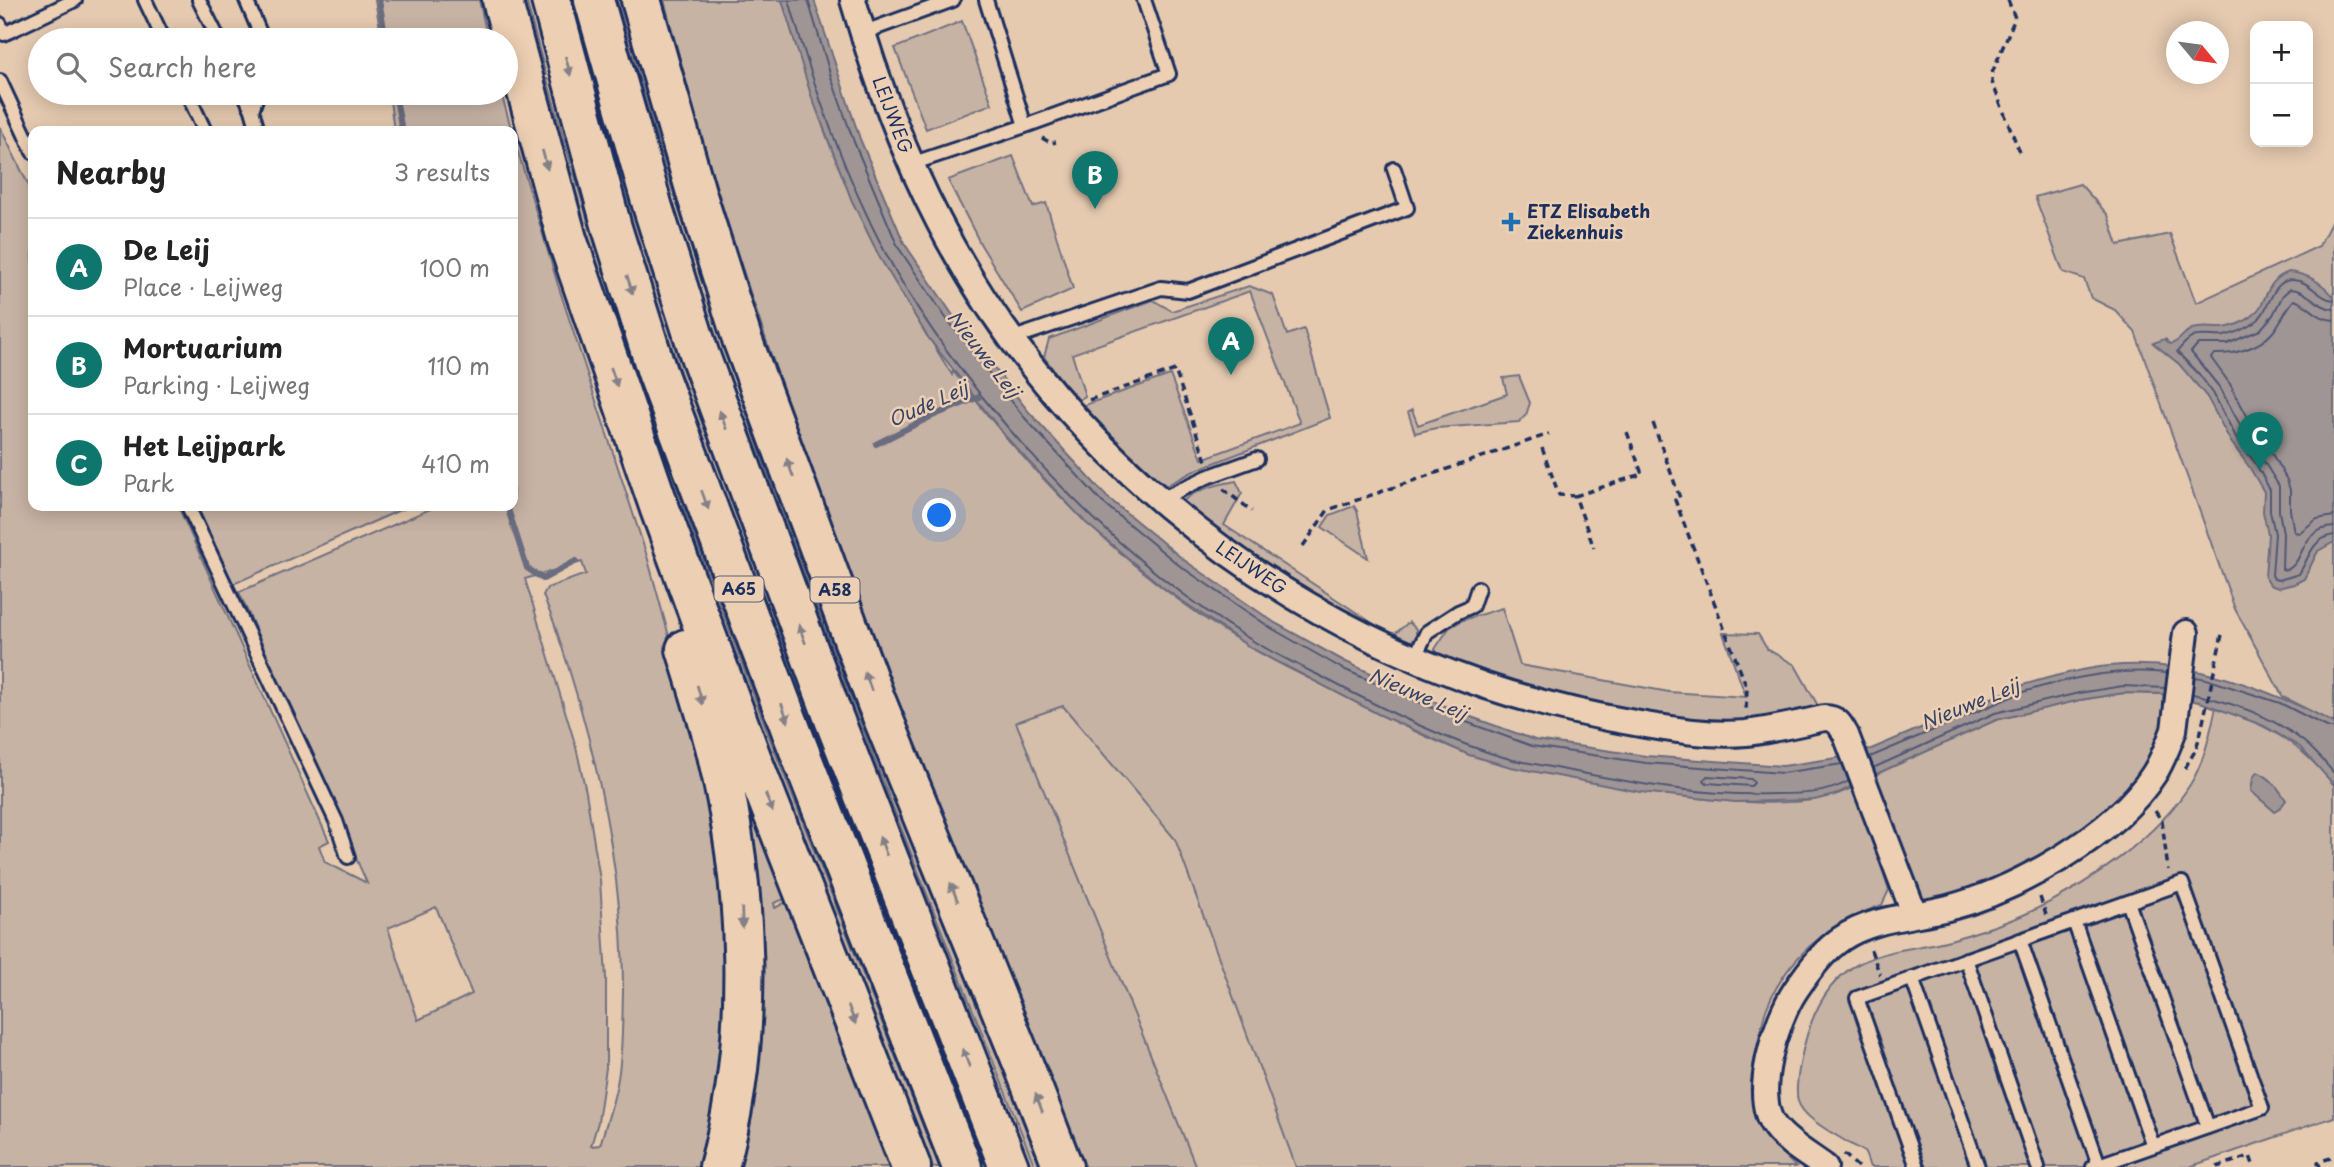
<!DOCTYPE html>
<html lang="en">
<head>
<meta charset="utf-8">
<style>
  :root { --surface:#fff; --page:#f6f6f6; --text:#222; --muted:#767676; --line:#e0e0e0; --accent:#0f766e }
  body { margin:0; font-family:"Playpen Sans",sans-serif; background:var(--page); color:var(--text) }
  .controls { position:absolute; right:21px; top:21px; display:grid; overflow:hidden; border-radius:14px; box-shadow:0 4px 18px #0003 }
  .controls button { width:63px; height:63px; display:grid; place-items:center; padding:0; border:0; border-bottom:2px solid var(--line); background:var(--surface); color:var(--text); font:35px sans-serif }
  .compass { position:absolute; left:2166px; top:21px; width:63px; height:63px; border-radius:50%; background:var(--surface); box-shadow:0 4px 18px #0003; rotate:119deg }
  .you { position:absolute; left:940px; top:516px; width:24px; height:24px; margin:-18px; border:5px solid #fff; border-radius:50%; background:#1a73e8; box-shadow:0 0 0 10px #1a73e833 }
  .badge { display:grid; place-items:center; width:46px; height:46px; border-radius:50%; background:var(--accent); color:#fff; font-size:23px; font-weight:700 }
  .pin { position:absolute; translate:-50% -58px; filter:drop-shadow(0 2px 4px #0008) }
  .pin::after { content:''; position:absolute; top:37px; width:24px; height:21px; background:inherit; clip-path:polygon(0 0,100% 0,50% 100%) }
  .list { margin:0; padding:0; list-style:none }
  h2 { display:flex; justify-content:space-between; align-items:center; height:91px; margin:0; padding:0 28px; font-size:30px }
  h2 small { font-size:23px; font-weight:400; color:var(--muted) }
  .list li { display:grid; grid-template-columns:46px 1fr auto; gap:21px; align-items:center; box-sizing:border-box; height:98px; padding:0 28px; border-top:2px solid var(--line) }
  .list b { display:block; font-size:26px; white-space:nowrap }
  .list p { margin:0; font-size:23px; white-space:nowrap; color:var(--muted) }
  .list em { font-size:23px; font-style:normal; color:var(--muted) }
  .icon { flex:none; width:38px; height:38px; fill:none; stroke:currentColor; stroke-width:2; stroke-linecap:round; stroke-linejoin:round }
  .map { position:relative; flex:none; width:2334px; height:1167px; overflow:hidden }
  .search { position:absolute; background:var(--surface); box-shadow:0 4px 18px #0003; left:28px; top:28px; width:490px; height:77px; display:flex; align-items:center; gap:18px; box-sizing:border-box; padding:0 24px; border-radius:38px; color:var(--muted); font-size:26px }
  .panel { position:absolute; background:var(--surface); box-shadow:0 4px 18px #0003; left:28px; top:126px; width:490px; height:385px; border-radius:14px }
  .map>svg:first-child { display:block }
</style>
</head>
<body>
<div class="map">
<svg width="2334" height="1167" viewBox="0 0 2334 1167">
  <rect width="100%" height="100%" fill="#e5cab0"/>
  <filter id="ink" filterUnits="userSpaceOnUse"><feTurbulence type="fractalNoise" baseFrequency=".0143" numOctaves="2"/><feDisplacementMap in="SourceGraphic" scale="14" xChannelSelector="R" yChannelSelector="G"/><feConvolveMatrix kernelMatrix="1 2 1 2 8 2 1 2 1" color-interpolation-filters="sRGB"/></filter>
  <g filter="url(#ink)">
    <path fill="#d6bfaa" d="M1063 706 1175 839 1296 1167H1196L1016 721Z"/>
    <path fill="#c7b3a4" stroke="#717181" stroke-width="2" fill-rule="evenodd" d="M375 0H479L488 40H382Z
      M516 0H526L546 75 541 77 542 80 547 79 571 163 567 165 568 168 572 166 596 248 593 249V252L598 251 631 356 628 357 629 360 633 359 656 429 653 430 654 433 657 432 682 501 678 503 680 506 683 505 770 739 939 1167H929L728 654 582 232Z
      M568 0H580L994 1167H979L743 550 698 426 645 268 608 145Z
      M617 0H627L1044 1167H1035C883 782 726 400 617 0Z
      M664 0H782C803 64 821 131 850 192 879 256 915 315 952 375L953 371C1034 479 1133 578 1250 647 1277 664 1307 677 1335 691 1378 714 1423 737 1469 754 1500 766 1534 771 1567 777 1605 785 1643 792 1682 796 1730 802 1811 811 1854 787L1869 828 1889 890 1882 905C1830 923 1786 957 1766 1010 1762 1022 1760 1035 1757 1047 1754 1060 1748 1088 1752 1100 1759 1128 1775 1148 1796 1167H1296L1175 839 1063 706 1016 722 1196 1167H1081C954 842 819 519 716 186 697 124 681 62 664 0Z
      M962 21 992 104 926 129 895 48Z
      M389 93H501L512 131H394Z
      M0 127 33 194V506H178L329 841 319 846 325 862 367 883 239 592 437 506H513V135L558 285 647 556 704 764 725 891V1033L704 1167H0ZM582 562 586 574 547 588 543 595C547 607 553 618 556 629 596 747 624 870 623 994 622 1023 623 1055 617 1084 613 1104 606 1125 600 1145L591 1146 598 1122 606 1068V978L600 880 586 792 576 747 525 579ZM436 907 472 994 418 1020 388 928Z
      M1013 156 1033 207 1046 203 1073 289 1022 312 981 245 948 180Z
      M2080 184 2108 215 2118 245 2170 234 2196 303 2319 246 2334 217V723L2283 697 2235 609 2135 332 2115 310 2091 298 2084 279 2063 272 2035 197Z
      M1249 286 1273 295 1287 335 1304 329 1330 418 1196 470 1162 488 1082 406 1170 375 1202 459 1300 423 1250 291 1072 354 1085 396 1077 401 1044 357 1049 339 1153 300 1172 311Z
      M1519 376 1530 403 1526 415 1519 422 1436 428 1415 433 1408 412 1412 410 1418 425 1507 394 1503 378Z
      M1236 481 1242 493 1224 525 1392 636 1409 622 1416 629V638L1405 645 1281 583 1179 505C1191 491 1218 484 1236 481Z
      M194 506H409L231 585Z
      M1354 506 1357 511 1368 558 1322 527 1330 515Z
      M1502 608 1520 665 1669 692 1746 697 1723 633 1758 634 1767 649 1795 665 1822 713 1707 723 1547 696 1441 660 1435 649 1449 628 1463 620Z
      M2124 693 2163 694V733L2153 754 2119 800 2067 841 2008 875 1922 904 1874 775 1996 720 2080 700Z
      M2216 707C2266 724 2301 743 2334 785V1117L2189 1167H1870C1868 1163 1867 1156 1864 1152 1861 1149 1854 1146 1850 1144 1835 1134 1803 1119 1798 1101 1795 1090 1798 1075 1800 1064 1807 1026 1822 982 1860 963 1890 948 1925 948 1957 938 1982 930 2008 923 2032 911 2088 885 2159 836 2191 783 2205 760 2210 733 2216 707Z
      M726 746 785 899 774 903 775 908 786 902 891 1167H727Z"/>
    <path fill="#a09595" stroke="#6b6c7f" stroke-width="2" d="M782 0H814L860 139 904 243 952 314 1029 412 1107 497 1184 560 1275 623 1344 661 1410 691 1460 713 1535 740 1646 756 1783 766 1857 755 2020 686C2049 677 2080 669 2109 666 2189 658 2264 687 2334 723V785L2300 747 2264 726 2203 703 2163 694 2124 693 2080 700 1996 720 1874 775 1835 795 1814 800 1735 802 1640 792 1511 767 1469 755 1378 714 1251 648 1165 589 1086 523 1006 437 927 336 880 258 852 201 811 95Z
      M2289 272C2308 274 2322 282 2334 297V542L2318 551 2304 579 2294 584 2278 588 2270 585 2265 577 2268 534 2263 512 2264 492 2250 468 2231 442 2207 397 2179 364 2153 343 2165 339 2170 344C2181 342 2182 333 2192 329 2201 326 2210 328 2220 328 2229 328 2243 323 2251 317 2269 304 2263 281 2289 272Z
      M2257 772C2271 777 2278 788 2286 800L2281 807 2274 811 2251 791 2253 778Z"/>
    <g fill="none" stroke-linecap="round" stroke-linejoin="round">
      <path stroke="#505874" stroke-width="2" d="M789 0C813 86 844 173 885 252 915 309 953 362 994 411 1069 502 1152 580 1253 641 1277 655 1302 667 1326 679 1387 711 1448 742 1513 760 1600 776 1687 797 1775 794 1801 794 1826 794 1849 781
        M808 0 832 80 854 142 898 247 946 318 1024 417 1102 502 1180 566 1271 628 1341 668 1458 719 1532 746 1646 763 1782 773 1842 764
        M2334 300C2318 299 2310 279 2291 280 2270 281 2270 313 2254 323 2246 328 2234 334 2224 336 2198 338 2196 328 2177 352L2199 374 2213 393 2237 439 2256 464 2270 490V511L2275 534 2272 575 2274 579 2279 580 2299 574C2309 558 2312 538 2334 535
        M2334 309C2317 308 2309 290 2290 289L2283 295 2273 315 2260 330 2227 344H2198L2191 352 2220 388 2245 434 2263 460 2279 486V511L2283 533 2282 569 2286 570C2306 563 2298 529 2334 527
        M2334 320C2316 319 2309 304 2294 300 2285 310 2281 323 2272 333 2259 348 2233 355 2214 354L2211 358 2230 384 2254 429 2272 454 2287 480 2290 490V510L2294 532 2299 533 2317 519 2334 516
        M2195 677 2206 679 2280 703 2329 728H2334
        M2193 694C2231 702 2273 717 2303 741 2315 750 2325 763 2334 773
        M1870 757 2023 692C2068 678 2119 667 2167 673
        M1873 768 1995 713 2079 693 2123 686 2165 688
        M1707 776 1751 779 1754 783 1751 786 1707 783 1704 780Z"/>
      <path stroke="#6b6c7f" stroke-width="6" d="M379 0 386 40
        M395 93 402 131
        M876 444 930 417 979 397
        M507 506 527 568 543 579 576 561"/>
      <g stroke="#1b2f5e" stroke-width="18">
        <path id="service" d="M145 0 164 40
          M199 0 219 40
          M246 0 263 40
          M0 24 4 34 75 0
          M862 33 953 0
          M0 81 33 152
          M187 93 205 131
          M244 93 252 110
          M258 93 252 110 258 131
          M1025 126 1169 74 1144 0
          M911 164 1025 126 986 0
          M1011 339 1161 288 1188 291 1407 208 1394 169
          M1159 500 1207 477 1257 459
          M188 506 336 821 348 857
          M1414 659 1427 632 1458 612 1472 606 1478 588
          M2128 902 2208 1127
          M2074 921 2153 1146
          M2020 940 2099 1165
          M1966 959 2038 1167
          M1912 978 1978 1167
          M1917 1167 1857 998 2182 883 2262 1108 2093 1167"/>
      </g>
      <g stroke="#1b2f5e" stroke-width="30">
        <path id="minor" d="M853 0C875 76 902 151 939 222 1053 442 1254 606 1486 686 1537 703 1588 715 1640 724 1675 730 1711 736 1746 733 1772 730 1798 724 1824 718 1837 718 1840 724 1846 735L1914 913
          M1825 1167C1809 1155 1787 1143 1775 1127 1751 1097 1776 1020 1795 991 1807 973 1823 951 1841 939 1871 918 1913 917 1948 908 2017 890 2115 835 2154 774 2163 760 2168 745 2174 730L2186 633"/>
      </g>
      <g stroke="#1b2f5e" stroke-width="44">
        <path id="motorway" d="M502 0 567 239 660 509 751 757 911 1167
          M551 0 612 228 657 372 793 735 962 1167
          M594 0 653 208 699 353 834 719 1009 1167
          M641 0 697 196 742 339 876 701 1024 1066 1063 1167
          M686 649C696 681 706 713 715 746 748 881 756 1032 719 1167"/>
      </g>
      <path stroke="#1b2f5e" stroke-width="3.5" stroke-dasharray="7 5" stroke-linecap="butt" d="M2008 0 2015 18 1992 73V82L2020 153
        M1042 138 1051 143 1056 142
        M1089 400 1175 370 1206 461
        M1653 423 1680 498 1675 500 1747 688 1746 710
        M1542 448 1559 495 1575 496 1594 548
        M1223 489 1252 511
        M1575 496 1642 474 1627 432
        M1303 546 1328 510 1549 434
        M2185 768 2195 751 2200 736 2223 630
        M2155 811 2162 821 2168 870
        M2040 897 2046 915
        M1871 950 1880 975
        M1844 1154 1858 1167
        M2217 1167 2250 1156 2254 1167
        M2320 1167 2318 1162 2334 1157"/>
      <use href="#service" stroke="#edd0b3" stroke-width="12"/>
      <use href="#minor" stroke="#edd0b3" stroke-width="24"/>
      <use href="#motorway" stroke="#edd0b3" stroke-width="38"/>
    </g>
    <defs><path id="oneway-solid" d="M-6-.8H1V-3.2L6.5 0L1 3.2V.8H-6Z" transform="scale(1.75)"/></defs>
    <g fill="#848088">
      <use href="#oneway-solid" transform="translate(568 66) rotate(75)"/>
      <use href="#oneway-solid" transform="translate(545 160) rotate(75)"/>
      <use href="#oneway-solid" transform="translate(630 285) rotate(72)"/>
      <use href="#oneway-solid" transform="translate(614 377) rotate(71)"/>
      <use href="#oneway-solid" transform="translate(723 420) rotate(-110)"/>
      <use href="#oneway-solid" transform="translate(790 468) rotate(-110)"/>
      <use href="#oneway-solid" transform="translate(705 500) rotate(70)"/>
      <use href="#oneway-solid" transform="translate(802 634) rotate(-110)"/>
      <use href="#oneway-solid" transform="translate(868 681) rotate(-110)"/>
      <use href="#oneway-solid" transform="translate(700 695) rotate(74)"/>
      <use href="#oneway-solid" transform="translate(785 713) rotate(70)"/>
      <use href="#oneway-solid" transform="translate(769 803) rotate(69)"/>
      <use href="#oneway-solid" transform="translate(883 846) rotate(-111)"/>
      <use href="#oneway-solid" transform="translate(954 892) rotate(-112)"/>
      <use href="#oneway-solid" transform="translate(742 918) rotate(88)"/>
      <use href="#oneway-solid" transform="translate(852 1015) rotate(69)"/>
      <use href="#oneway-solid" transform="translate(966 1058) rotate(-111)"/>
      <use href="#oneway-solid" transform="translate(1039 1103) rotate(-111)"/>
    </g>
  </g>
  <path fill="#1f6fb2" stroke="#edd0b3" stroke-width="2.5" d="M1507.5 211.5h7v7h7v7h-7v7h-7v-7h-7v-7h7z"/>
  <g text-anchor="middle" stroke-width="5" stroke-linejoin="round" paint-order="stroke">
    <g fill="#edd0b3" stroke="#5a5f78" stroke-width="2">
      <rect x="714.5" y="576.5" width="49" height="25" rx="5"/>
      <rect x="810.5" y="577.5" width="49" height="25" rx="5"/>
    </g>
    <g font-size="16" font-weight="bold" fill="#1b2f5e">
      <text x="739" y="595">A65</text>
      <text x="835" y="596">A58</text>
    </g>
    <g font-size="18" fill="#1b2f5e" stroke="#edd0b3">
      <text transform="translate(892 115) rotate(69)" y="6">LEIJWEG</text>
      <text transform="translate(1251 568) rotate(34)" y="6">LEIJWEG</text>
    </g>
    <g font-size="18" font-weight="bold" fill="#1b2f5e" stroke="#edd0b3" text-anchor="start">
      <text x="1527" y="218">ETZ Elisabeth<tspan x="1527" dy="21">Ziekenhuis</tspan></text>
    </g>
    <g font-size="19" font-style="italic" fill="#364369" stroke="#edd0b3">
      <text transform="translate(984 354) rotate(52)" y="7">Nieuwe Leij</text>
      <text transform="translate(928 404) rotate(-24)" y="7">Oude Leij</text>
      <text transform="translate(1418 694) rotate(23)" y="7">Nieuwe Leij</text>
      <text transform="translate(1970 704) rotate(-22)" y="7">Nieuwe Leij</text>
    </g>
  </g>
</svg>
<div class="controls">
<button>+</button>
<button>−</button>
</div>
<svg class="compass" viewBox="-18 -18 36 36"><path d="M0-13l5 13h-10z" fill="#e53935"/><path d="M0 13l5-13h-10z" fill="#767676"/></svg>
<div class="you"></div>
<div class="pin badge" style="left:1231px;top:375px">A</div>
<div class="pin badge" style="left:1095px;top:209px">B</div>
<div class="pin badge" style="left:2260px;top:470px">C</div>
<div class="search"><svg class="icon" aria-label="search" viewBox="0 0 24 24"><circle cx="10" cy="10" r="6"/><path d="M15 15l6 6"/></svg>Search here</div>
<section class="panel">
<h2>Nearby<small>3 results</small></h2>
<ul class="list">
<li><span class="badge">A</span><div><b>De Leij</b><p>Place · Leijweg</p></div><em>100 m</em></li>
<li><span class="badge">B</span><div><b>Mortuarium</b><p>Parking · Leijweg</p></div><em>110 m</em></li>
<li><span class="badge">C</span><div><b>Het Leijpark</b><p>Park</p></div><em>410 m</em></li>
</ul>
</section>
</div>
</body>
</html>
